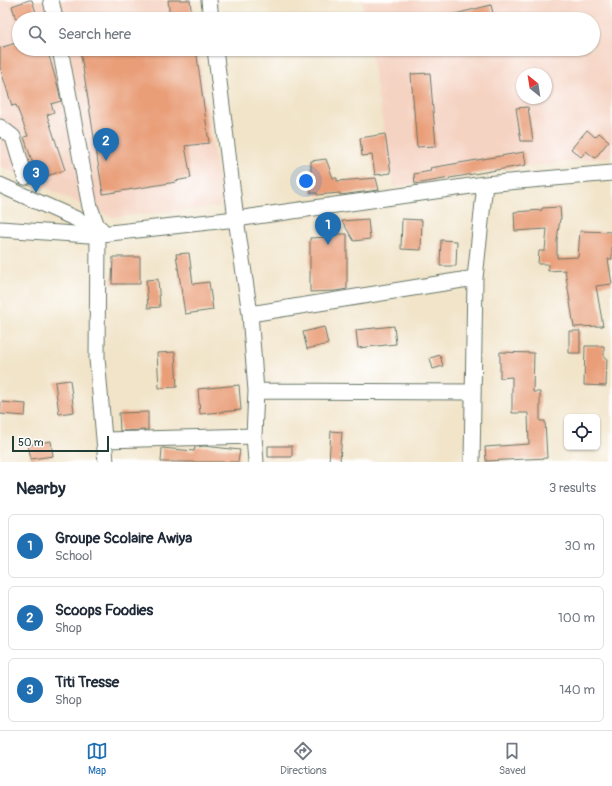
<!DOCTYPE html>
<html lang="en">
<head>
<meta charset="utf-8">
<style>
  :root { --surface:#fff; --page:#f2f2f3; --text:#1f2937; --muted:#747a83; --line:#e0e1e3; --accent:#1f6fb2 }
  body { margin:0; font-family:Pangolin,sans-serif; background:var(--page); color:var(--text) }
  .controls { position:absolute; right:12px; bottom:12px; display:grid; overflow:hidden; border-radius:6px; box-shadow:0 1px 3px #0004 }
  .controls button { width:36px; height:36px; display:grid; place-items:center; padding:0; border:0; border-bottom:1px solid var(--line); background:var(--surface); color:var(--text); font:20px sans-serif }
  .compass { position:absolute; left:516px; top:68px; width:36px; height:36px; border-radius:50%; background:var(--surface); box-shadow:0 1px 3px #0004; rotate:330deg }
  .scale { position:absolute; left:12px; bottom:10px; width:97px; box-sizing:border-box; padding-left:4px; border:2px solid #1f3d34; border-top:0; font-size:11px; line-height:14px; white-space:nowrap; color:#1f3d34; -webkit-text-stroke:3px #fff; paint-order:stroke }
  .you { position:absolute; left:306px; top:181px; width:14px; height:14px; margin:-10px; border:3px solid #fff; border-radius:50%; background:#1a73e8; box-shadow:0 0 0 6px #1a73e833 }
  .badge { display:grid; place-items:center; width:26px; height:26px; border-radius:50%; background:var(--accent); color:#fff; font-size:13px; font-weight:700 }
  .pin { position:absolute; translate:-50% -33px; filter:drop-shadow(0 1px 2px #0008) }
  .pin::after { content:''; position:absolute; top:21px; width:14px; height:12px; background:inherit; clip-path:polygon(0 0,100% 0,50% 100%) }
  .list { margin:0; padding:0; list-style:none }
  h2 { display:flex; justify-content:space-between; align-items:center; height:52px; margin:0; padding:0 16px; font-size:17px }
  h2 small { font-size:13px; font-weight:400; color:var(--muted) }
  .list li { display:grid; grid-template-columns:26px 1fr auto; gap:12px; align-items:center; box-sizing:border-box; height:64px; margin:0 8px 8px; padding:0 8px; border:1px solid var(--line); border-radius:6px }
  .list b { display:block; font-size:15px; white-space:nowrap }
  .list p { margin:0; font-size:13px; white-space:nowrap; color:var(--muted) }
  .list em { font-size:13px; font-style:normal; color:var(--muted) }
  .icon { flex:none; width:22px; height:22px; fill:none; stroke:currentColor; stroke-width:2; stroke-linecap:round; stroke-linejoin:round }
  .map { position:relative; flex:none; width:612px; height:462px; overflow:hidden }
  .search { position:absolute; background:var(--surface); box-shadow:0 1px 3px #0004; left:12px; right:12px; top:12px; height:44px; display:flex; align-items:center; gap:10px; box-sizing:border-box; padding:0 14px; border-radius:22px; color:var(--muted); font-size:15px }
  .sheet { height:268px; background:var(--surface) }
  nav { display:flex; justify-content:space-around; align-items:center; box-sizing:border-box; height:56px; border-top:1px solid var(--line); background:var(--surface); font-size:11px; color:var(--muted) }
  nav a { display:grid; justify-items:center; gap:2px }
  nav .on { color:var(--accent) }
  .map>svg:first-child { display:block }
</style>
</head>
<body>
<div class="map">
<svg width="612" height="462" viewBox="0 0 612 462">
  <rect width="100%" height="100%" fill="#fff"/>
  <filter id="ink" filterUnits="userSpaceOnUse"><feTurbulence type="fractalNoise" baseFrequency=".025" numOctaves="2"/><feDisplacementMap in="SourceGraphic" scale="8" xChannelSelector="R" yChannelSelector="G"/><feConvolveMatrix kernelMatrix="1 2 1 2 8 2 1 2 1" color-interpolation-filters="sRGB"/></filter>
  <filter id="wash" filterUnits="userSpaceOnUse"><feTurbulence type="fractalNoise" baseFrequency=".012" numOctaves="4" result="noise"/><feDisplacementMap in="SourceGraphic" scale="16" xChannelSelector="R" yChannelSelector="G"/><feGaussianBlur stdDeviation="0.9" result="paint"/><feColorMatrix in="noise" values="0 0 0 0 0 0 0 0 0 0 0 0 0 0 0 0 0 1.4 0 .05"/><feComposite in="paint" operator="in"/></filter>
  <g filter="url(#wash)">
    <rect width="100%" height="100%" fill="#f1e4c9"/>
    <path fill="#f5d3c2" fill-rule="evenodd" d="M0 0H192L194 19H19V49H198L221 202 218 207 112 217 90 207 76 202 0 166Z
      M362 0H610L612 151 608 157 526 167V165L394 187 370 49H593V19H365ZM522 74H546V98H522Z"/>
    <g id="blocks">
      <path fill="#e99e78" d="M29 0H32L38 19H16L12 6Z
        M168 0H190L192 19H170Z
        M491 5 494 18 489 19H452L451 15Z
        M19 42V49H47L58 87 61 101 51 104 54 112 47 115 65 170 38 179 24 137 28 136 16 105 12 106 0 67V48Z
        M80 49H196L209 143 185 146 191 178 175 181 176 182 103 194Z
        M430 73 436 146 417 147 411 74Z
        M528 107 533 141H521L516 108Z
        M587 130 595 137 599 133 609 141 595 158 586 151 581 157 571 149Z
        M385 134 391 173 375 175 372 155 362 156 360 138Z
        M524 152 526 165 415 184 414 174 431 171 430 168Z
        M326 159 333 178H337V181L376 178 379 190 340 195V193L317 195V193H311V161Z
        M560 207 561 219H560L557 240V258L578 257 580 231 612 232V259H608L612 284 596 286 603 326 574 327 565 270 548 271V264H538L539 251H545L547 229 515 231 514 212 542 210V208Z
        M368 219 370 239 354 241 342 221Z
        M402 219 422 220 421 250 401 249Z
        M331 234H347V289L335 291 310 292V238L331 237Z
        M441 240 457 241 456 266H440Z
        M189 253 193 284 209 282 213 310 185 314 176 254Z
        M113 257H140V284H112Z
        M158 279 160 307 148 308 146 280Z
        M394 326 396 344 358 348 356 330Z
        M324 327 328 344 307 349 303 332Z
        M569 331H580V353H569Z
        M585 346H604V358H607L606 386 584 385Z
        M175 352 177 387 159 388 157 353Z
        M500 352 534 353 533 392H540V421H545L547 458 486 461 485 447 529 444 528 413H512V377L500 378Z
        M440 355 443 366 433 369 430 358Z
        M70 380 74 412 59 414 55 382Z
        M239 385 241 410 200 414 198 389Z
        M1 402 26 404 25 416 0 414Z
        M148 412V430L120 431 119 413Z
        M331 431 342 432 340 462H329Z
        M51 441 53 456 31 459 28 445Z
        M204 446 240 450 238 462H161L162 448 194 451 195 447Z
        M268 446H292V457H268Z"/>
    </g>
  </g>
  <g filter="url(#ink)">
    <use href="#blocks" fill-opacity="0" stroke="#687768" stroke-width="1"/>
    <g fill="none" stroke-linecap="round" stroke-linejoin="round">
      <g stroke="#687768" stroke-width="17">
        <path id="minor" d="M51 0 55 19
          M209 0 211 19
          M60 49 90 207 97 226
          M215 49 236 219 250 314 256 391 254 436 256 462
          M0 127 13 137 25 177
          M0 185 92 226H97L101 229V231
          M0 229 89 235
          M101 234 236 219 485 184 612 173
          M98 237 97 358 106 462
          M250 314 475 278
          M256 391 473 392
          M105 440 254 436
          M472 462 475 278 485 184"/>
      </g>
      <use href="#minor" stroke="#fff" stroke-width="15"/>
    </g>
  </g>
</svg>
<div class="controls">
<button><svg class="icon" aria-label="locate" viewBox="0 0 24 24"><circle cx="12" cy="12" r="6"/><path d="M12 2v4M12 18v4M2 12h4M18 12h4"/></svg></button>
</div>
<svg class="compass" viewBox="-18 -18 36 36"><path d="M0-13l5 13h-10z" fill="#e53935"/><path d="M0 13l5-13h-10z" fill="#747a83"/></svg>
<div class="scale">50 m</div>
<div class="you"></div>
<div class="pin badge" style="left:328px;top:245px">1</div>
<div class="pin badge" style="left:106px;top:161px">2</div>
<div class="pin badge" style="left:36px;top:193px">3</div>
<div class="search"><svg class="icon" aria-label="search" viewBox="0 0 24 24"><circle cx="10" cy="10" r="6"/><path d="M15 15l6 6"/></svg>Search here</div>
</div>
<section class="sheet">
<h2>Nearby<small>3 results</small></h2>
<ul class="list">
<li><span class="badge">1</span><div><b>Groupe Scolaire Awiya</b><p>School</p></div><em>30 m</em></li>
<li><span class="badge">2</span><div><b>Scoops Foodies</b><p>Shop</p></div><em>100 m</em></li>
<li><span class="badge">3</span><div><b>Titi Tresse</b><p>Shop</p></div><em>140 m</em></li>
</ul>
</section>
<nav>
<a class="on"><svg class="icon" aria-label="map" viewBox="0 0 24 24"><path d="M3 6l6-2 6 2 6-2v14l-6 2-6-2-6 2zM9 4v14M15 6v14"/></svg>Map</a>
<a><svg class="icon" aria-label="directions" viewBox="0 0 24 24"><path d="M12 3l9 9-9 9-9-9zM9 14v-3h6M13 9l2 2-2 2"/></svg>Directions</a>
<a><svg class="icon" aria-label="saved" viewBox="0 0 24 24"><path d="M7 4h10v16l-5-4-5 4z"/></svg>Saved</a>
</nav>
</body>
</html>
